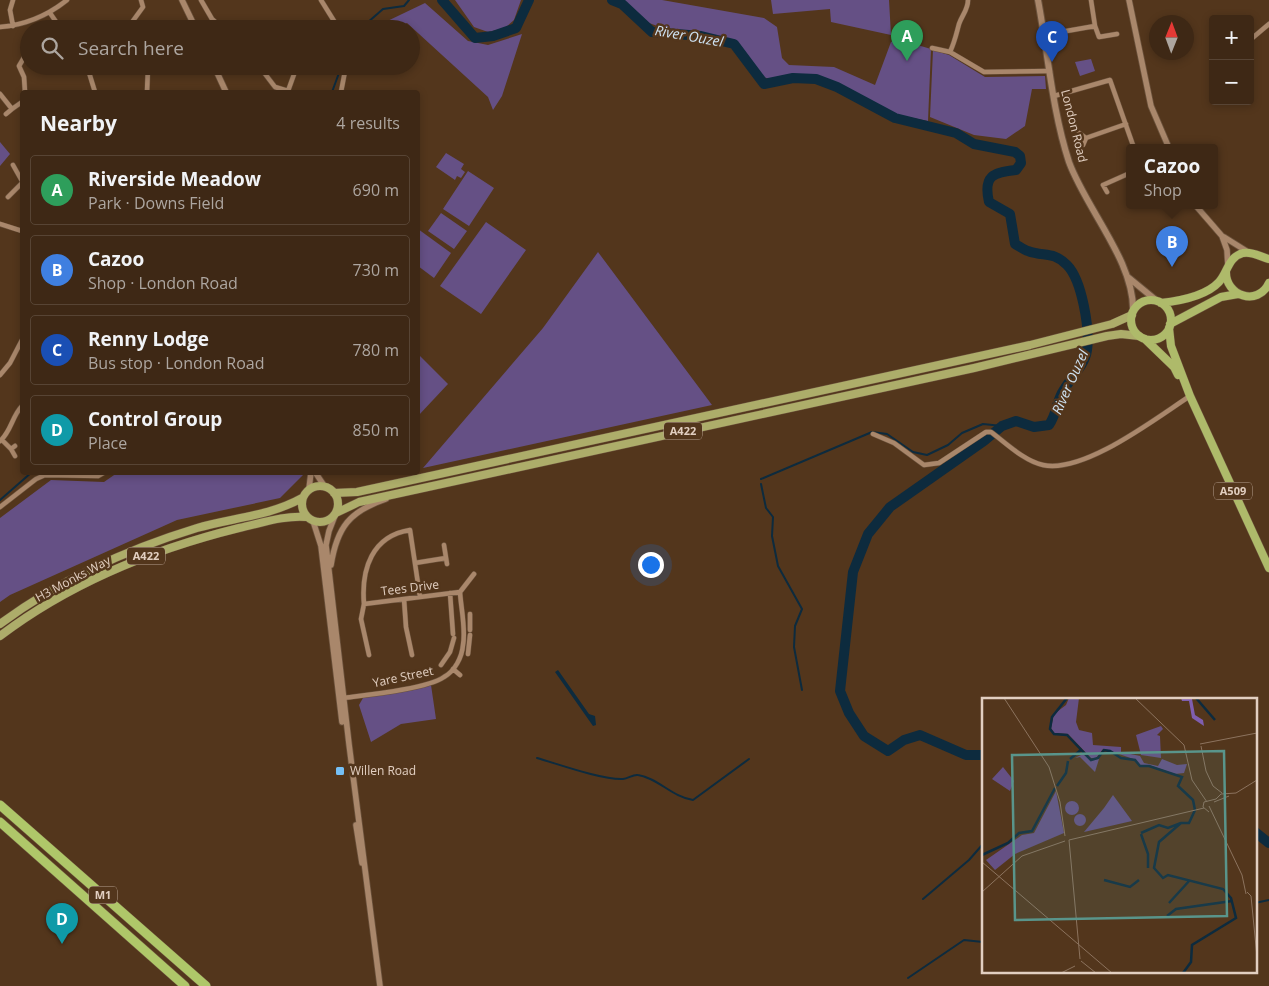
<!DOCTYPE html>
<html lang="en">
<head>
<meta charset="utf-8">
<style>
  :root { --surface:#3e2815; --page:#45301e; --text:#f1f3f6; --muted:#ada6a0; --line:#574434; --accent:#1a73e8 }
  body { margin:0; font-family:"Open Sans",sans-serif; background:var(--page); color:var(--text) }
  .controls { position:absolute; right:15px; top:15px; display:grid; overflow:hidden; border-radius:5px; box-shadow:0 2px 8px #0003 }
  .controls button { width:45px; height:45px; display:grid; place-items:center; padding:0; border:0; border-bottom:1px solid var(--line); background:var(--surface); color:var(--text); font:25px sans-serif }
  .compass { position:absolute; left:1149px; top:15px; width:45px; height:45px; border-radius:50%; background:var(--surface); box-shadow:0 2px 8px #0003; rotate:1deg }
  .you { position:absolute; left:650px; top:564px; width:18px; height:18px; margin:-12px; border:4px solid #fff; border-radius:50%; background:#1a73e8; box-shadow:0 0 0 8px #1a73e833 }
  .badge { display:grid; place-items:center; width:32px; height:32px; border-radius:50%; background:var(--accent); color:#fff; font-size:16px; font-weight:700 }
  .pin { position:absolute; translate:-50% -41px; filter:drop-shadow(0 1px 2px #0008) }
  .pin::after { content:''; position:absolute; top:26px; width:18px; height:15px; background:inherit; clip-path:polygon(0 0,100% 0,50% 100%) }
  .popup { position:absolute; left:1126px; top:144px; width:92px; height:65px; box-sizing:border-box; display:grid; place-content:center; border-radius:5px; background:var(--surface); filter:drop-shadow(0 1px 4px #0005); font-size:16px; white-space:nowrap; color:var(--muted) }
  .popup b { font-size:19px; color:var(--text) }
  .popup::after { content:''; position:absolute; left:50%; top:100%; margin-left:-10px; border:10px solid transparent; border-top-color:var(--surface) }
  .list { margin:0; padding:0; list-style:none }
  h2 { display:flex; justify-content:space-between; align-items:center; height:65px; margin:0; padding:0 20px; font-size:21px }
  h2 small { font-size:16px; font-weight:400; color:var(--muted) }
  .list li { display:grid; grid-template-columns:32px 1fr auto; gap:15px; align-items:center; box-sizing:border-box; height:70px; margin:0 10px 10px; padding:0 10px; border:1px solid var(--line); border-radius:5px }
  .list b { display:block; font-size:19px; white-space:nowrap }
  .list p { margin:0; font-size:16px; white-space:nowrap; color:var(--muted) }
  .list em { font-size:16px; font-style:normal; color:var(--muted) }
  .icon { flex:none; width:28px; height:28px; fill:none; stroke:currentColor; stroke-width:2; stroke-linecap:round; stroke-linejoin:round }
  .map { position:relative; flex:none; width:1269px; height:986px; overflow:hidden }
  .search { position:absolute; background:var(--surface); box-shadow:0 2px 8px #0003; left:20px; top:20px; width:400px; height:55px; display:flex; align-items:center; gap:12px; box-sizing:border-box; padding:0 18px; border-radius:28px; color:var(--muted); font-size:19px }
  .panel { position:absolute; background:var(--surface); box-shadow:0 2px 8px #0003; left:20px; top:90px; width:400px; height:385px; border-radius:5px }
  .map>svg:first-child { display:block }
</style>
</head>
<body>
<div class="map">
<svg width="1269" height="986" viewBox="0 0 1269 986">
  <rect width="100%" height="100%" fill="#53361c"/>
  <path fill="#655085" d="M455 0H521L514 20 505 28 488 32 474 27Z
    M622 0H662L764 18 777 27 782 58 789 65 834 67 875 85 891 42 897 39 931 49 928 121 898 115 820 77 794 76 770 79 763 77 740 45 717 36 663 28 649 23Z
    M771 0H889L891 35 831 22 830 9 773 14Z
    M425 3 468 41 488 45 522 34 502 96 493 110 488 97 407 23 392 29H379L377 26Z
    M933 50 949 55 985 77 1045 76 1046 89H1032L1025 126 1006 139 974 135 930 117Z
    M1091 59 1095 71 1080 76 1075 62Z
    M0 142 10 154 0 166Z
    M446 153 464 164 461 169 465 172 461 178 457 176 455 180 436 167Z
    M468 171 494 188 469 226 443 209Z
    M441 213 467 231 454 249 428 231Z
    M486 222 526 250 481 314 440 286Z
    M418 229 451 253 434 278 418 266Z
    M598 252 712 405 423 468 543 328Z
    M418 354 448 384 418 416Z
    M117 473V472L305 473 280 498 177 520 10 595 0 602V518L51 480 104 482Z
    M431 685 436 719 401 724 371 742 359 705 363 698Z"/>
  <path fill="#0d2b3e" d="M558 670 589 714 595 716 596 725 593 726 555 672Z"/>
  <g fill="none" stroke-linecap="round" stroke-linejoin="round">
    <path stroke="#0d2b3e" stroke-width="2" d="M357 29 367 23 383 9 404 6 409 0
      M332 92 339 73V66
      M761 479 872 432 887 434 913 452 927 455 948 445 962 433 983 424 1002 426
      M761 484 766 508 773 517 772 536 778 566 802 609 795 626 794 647 802 690
      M0 500 32 472
      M537 758C558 764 602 780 623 779 628 779 633 774 638 775 658 778 672 797 693 800L749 759
      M923 899 969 860 983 844
      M1255 903 1269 900
      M908 978 964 940 983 942"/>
    <path stroke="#0d2b3e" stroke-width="10" d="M442 0 475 38 493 36 516 28 529 0
      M612 0 622 4 652 32 701 36 734 44 764 84 793 78 816 79 837 87 895 118 956 133 974 144 1015 152 1020 156 1021 163 1016 170C993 172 983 176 989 202L1010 214 1015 244C1019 246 1024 250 1028 251 1044 257 1053 251 1067 265 1082 280 1090 329 1087 350 1085 366 1069 379 1062 393 1056 404 1057 413 1049 425L1034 427 1016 421 1002 426 984 441 890 507 868 534 853 572 840 691 849 713 864 736 888 751 904 740 920 735 966 755H983
      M1255 832 1269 843"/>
    <g stroke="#6b523c" stroke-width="5.5">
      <path id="minor" d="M201 0 212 19 223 29
        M321 0 339 29
        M50 13 61 29
        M13 26 10 10 13 0
        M1095 26 1099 37 1117 34
        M0 27C25 25 47 16 67 0
        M127 29 143 7 141 0
        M1044 35 1095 26 1091 0
        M1250 40 1269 24
        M932 48 950 52 984 72 1050 71
        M950 52C955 41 956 35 959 24 962 15 968 10 968 0
        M87 66 95 92
        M259 66 275 87 288 91 297 66
        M25 92 24 77 19 66 29 49
        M147 92 148 68
        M341 92 346 66
        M0 94 12 109 22 102
        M1054 96 1110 80 1134 148
        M6 114 12 109
        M1079 133 1086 138 1126 124
        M1083 145 1086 138
        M13 165 22 181
        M1107 192 1103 185 1130 173
        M8 197 22 183
        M0 224 22 231
        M0 375 10 363 22 340
        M873 434 894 443 924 465 939 463 986 432H991C1006 443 1024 461 1043 465 1084 474 1156 418 1190 396
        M2 440 11 449 15 446
        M0 441C11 432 12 416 22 406
        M11 449 15 456
        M0 507 36 479 45 475 98 476 105 472
        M444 545 447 564
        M415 563 446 558
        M460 592 474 574
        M450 593 453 634
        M404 599 406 627 412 655
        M364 604C361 569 372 536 410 530L420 597
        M470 614V630
        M468 654 470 635
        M369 655 361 619 364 604 460 592
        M441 665 450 652 454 638
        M453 669 460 675
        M343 698C366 695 427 689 444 677 455 671 462 657 463 645 466 629 461 609 460 592"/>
    </g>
    <g stroke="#6b523c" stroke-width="7">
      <path id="tertiary" d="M182 0 196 29
        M1129 0 1151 106 1169 148
        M214 66 226 92
        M1196 206 1222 236 1227 250 1228 267
        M1224 237 1248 252
        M315 472 325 487
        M309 489 311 472
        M336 513 329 531 326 545 349 744 380 986
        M313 521 321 546 342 722
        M331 565C337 527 350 511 386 499
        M356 825 362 863"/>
    </g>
    <g stroke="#6b523c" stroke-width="8">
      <path id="secondary" d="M1038 0C1048 53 1052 110 1069 162 1086 209 1135 262 1133 312
        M1129 278 1157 301"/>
    </g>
    <g stroke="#6b523c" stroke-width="9">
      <path id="primary" d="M302 504a18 18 0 1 1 36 0a18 18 0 1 1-36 0Z
        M334 493 357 492 1030 345 1112 324 1132 315
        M336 513 359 502 974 368 1107 336 1121 334 1139 336
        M0 624C58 581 128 549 197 528 232 518 270 516 302 498
        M0 636C70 583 154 549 239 528 262 523 284 515 307 517"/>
    </g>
    <g stroke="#6b523c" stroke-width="9">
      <path id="trunk" d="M1226 271C1225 296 1258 307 1269 283
        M1131 320a20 20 0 1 1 40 0a20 20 0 1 1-40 0Z
        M1161 303C1179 301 1206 296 1219 282 1228 272 1228 257 1243 253 1253 251 1260 257 1269 259
        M1170 324 1221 297 1238 294
        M1169 328 1171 346 1190 396 1269 568
        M1145 339 1174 367 1178 375"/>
    </g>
    <g stroke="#6b523c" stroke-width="10">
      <path id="motorway" d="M0 805 206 986
        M0 822 185 986"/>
    </g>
    <use href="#minor" stroke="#a9876b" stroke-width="4.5"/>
    <use href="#tertiary" stroke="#a9876b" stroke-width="5.5"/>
    <use href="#secondary" stroke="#a9876b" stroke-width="6"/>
    <use href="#primary" stroke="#adad6a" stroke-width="8"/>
    <use href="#trunk" stroke="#aeba6a" stroke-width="8"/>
    <use href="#motorway" stroke="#afc769" stroke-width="9"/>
  </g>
  <rect fill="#75c0f6" stroke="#53361c" stroke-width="2" x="335" y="766" width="10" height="10" rx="2.5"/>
  <g text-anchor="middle" stroke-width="5" stroke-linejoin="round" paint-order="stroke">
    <g fill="#53361c" stroke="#b7a190" stroke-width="1">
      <rect x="664" y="422.5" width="38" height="17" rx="4"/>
      <rect x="1214" y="482.5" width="38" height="17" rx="4"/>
      <rect x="127" y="547.5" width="38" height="17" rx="4"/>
      <rect x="89" y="886.5" width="28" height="17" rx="4"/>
    </g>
    <g font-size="11" font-weight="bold" fill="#e2cfc1">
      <text x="683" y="435">A422</text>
      <text x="1233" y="495">A509</text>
      <text x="146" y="560">A422</text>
      <text x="103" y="899">M1</text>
    </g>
    <g font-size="12" fill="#e2cfc1" stroke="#53361c">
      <text transform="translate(1074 126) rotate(76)" y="4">London Road</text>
      <text transform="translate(73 579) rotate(-28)" y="4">H3 Monks Way</text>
      <text transform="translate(410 588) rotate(-7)" y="4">Tees Drive</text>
      <text transform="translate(403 677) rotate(-12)" y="4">Yare Street</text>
    </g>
    <g font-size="12" fill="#e2cfc1" stroke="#53361c" text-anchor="start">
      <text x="350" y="775">Willen Road</text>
    </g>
    <g font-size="14" font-style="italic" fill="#cee2f2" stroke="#53361c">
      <text transform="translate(689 36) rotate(10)" y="5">River Ouzel</text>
      <text transform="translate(1070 382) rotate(-66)" y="5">River Ouzel</text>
    </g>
  </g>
  <g transform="translate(982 698)">
    <rect width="275" height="275" fill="#53361c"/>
    <path d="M87 0H97L94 24 97 32 110 35 111 47 139 49V54L158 58 162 65 176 68 180 61 195 67 205 66 202 75 193 76 167 67H158L154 62 126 52 121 51 114 60H109L86 36 72 35 69 30 72 16 84 7ZM179 28 181 31 175 37 178 38 179 60 159 57 154 37ZM101 56 108 62 117 61 113 74 98 59 93 60ZM21 69 32 83 28 93 10 81ZM74 93 82 135 33 156 13 172 4 162 40 137 52 135ZM131 97 150 123 102 134 122 110ZM83 110a7 7 0 1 1 14 0a7 7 0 1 1-14 0ZM92 122a6 6 0 1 1 12 0a6 6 0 1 1-12 0Z" fill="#655085"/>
    <path d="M199 0 210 1 213 17 221 22 222 28 210 20 207 3H200Z" fill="#7f5eaf"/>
    <path fill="none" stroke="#0d2b3e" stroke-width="2.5" d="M85 0 70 19 68 31 72 36 85 37 109 62 116 60 122 52 128 53 139 60 153 62 158 68H167L200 79 196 88 211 102 213 112 207 125H199L177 144 172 170 181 180 186 177 241 191 249 200 254 220 210 247 209 264 201 275M214 0 233 22M88 61 100 51M75 88 84 75 86 63M159 135 177 127 186 130 199 125M159 136 166 156V170M0 157 26 145 37 135 50 133 73 90M122 182 148 189 157 182M187 205 208 182M185 218 194 211 250 203"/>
    <path fill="none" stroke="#8c735e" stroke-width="1" d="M22 0 67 69 78 104 83 138M153 0 202 47 210 82 225 104M218 46 275 35M219 48 224 73 231 88 240 95M232 104 247 98M227 108 260 177 264 196M227 114 221 109 222 104 234 101 239 96 254 95 275 82M87 142 98 261M87 142 222 110M0 164 130 275M0 194 40 158 83 143M265 194 269 198 275 259M99 263 114 275M79 275 93 268"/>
    <path fill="#59958b" fill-opacity="0.15" stroke="#59958b" stroke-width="2.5" d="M242 53 245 218 33 222 30 57Z"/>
    <rect width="275" height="275" fill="none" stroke="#e2cfc1" stroke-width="2.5"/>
  </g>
</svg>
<div class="controls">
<button>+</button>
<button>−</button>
</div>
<svg class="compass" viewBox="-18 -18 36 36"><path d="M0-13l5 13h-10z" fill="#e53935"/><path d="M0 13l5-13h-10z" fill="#ada6a0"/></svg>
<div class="you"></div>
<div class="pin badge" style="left:907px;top:61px;background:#2e9e5b">A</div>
<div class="pin badge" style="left:1172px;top:267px;background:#3f7fe0">B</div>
<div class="popup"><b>Cazoo</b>Shop</div>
<div class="pin badge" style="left:1052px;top:62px;background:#1a4fb4">C</div>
<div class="pin badge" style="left:62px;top:944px;background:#0f9aa8">D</div>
<div class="search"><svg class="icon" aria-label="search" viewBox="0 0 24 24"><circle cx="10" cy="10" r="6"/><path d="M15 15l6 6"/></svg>Search here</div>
<section class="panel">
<h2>Nearby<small>4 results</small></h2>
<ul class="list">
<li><span class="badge" style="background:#2e9e5b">A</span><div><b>Riverside Meadow</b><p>Park · Downs Field</p></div><em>690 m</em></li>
<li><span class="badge" style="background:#3f7fe0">B</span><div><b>Cazoo</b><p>Shop · London Road</p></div><em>730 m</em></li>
<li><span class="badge" style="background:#1a4fb4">C</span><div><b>Renny Lodge</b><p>Bus stop · London Road</p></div><em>780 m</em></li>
<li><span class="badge" style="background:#0f9aa8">D</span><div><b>Control Group</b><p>Place</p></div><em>850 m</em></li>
</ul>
</section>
</div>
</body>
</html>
